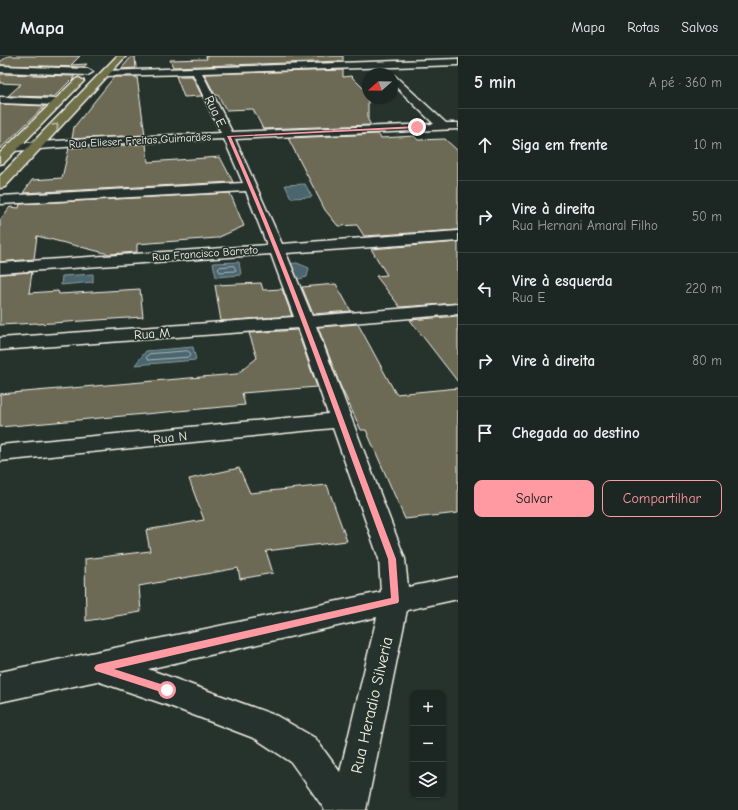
<!DOCTYPE html>
<html lang="pt">
<head>
<meta charset="utf-8">
<style>
  :root { --surface:#1c2622; --page:#252e2a; --text:#f1f3f6; --muted:#a0a5a5; --line:#3a4340; --accent:#ff9aa2 }
  body { margin:0; font-family:"Comic Neue",sans-serif; background:var(--page); color:var(--text) }
  .controls { position:absolute; right:12px; bottom:12px; display:grid; overflow:hidden; border-radius:8px; box-shadow:0 1px 3px #0004 }
  .controls button { width:36px; height:36px; display:grid; place-items:center; padding:0; border:0; border-bottom:1px solid var(--line); background:var(--surface); color:var(--text); font:20px sans-serif }
  .compass { position:absolute; left:362px; top:12px; width:36px; height:36px; border-radius:50%; background:var(--surface); box-shadow:0 1px 3px #0004; rotate:250deg }
  .stop { position:absolute; width:12px; height:12px; margin:-9px; border:3px solid #ff9aa2; border-radius:50%; background:#fff }
  .stop.end { background:#ff9aa2; border-color:#fff; box-shadow:0 1px 4px #0008 }
  .list { margin:0; padding:0; list-style:none }
  h2 { display:flex; justify-content:space-between; align-items:center; height:52px; margin:0; padding:0 16px; font-size:17px }
  h2 small { font-size:13px; font-weight:400; color:var(--muted) }
  .list li { display:grid; grid-template-columns:26px 1fr auto; gap:12px; align-items:center; box-sizing:border-box; height:72px; padding:0 16px; border-top:1px solid var(--line) }
  .list b { display:block; font-size:15px; white-space:nowrap }
  .list p { margin:0; font-size:13px; white-space:nowrap; color:var(--muted) }
  .list em { font-size:13px; font-style:normal; color:var(--muted) }
  .actions { display:flex; gap:8px; padding:12px 16px }
  .actions a { flex:1; padding:9px 0; border:1px solid var(--accent); border-radius:8px; text-align:center; font-size:14px; color:var(--accent) }
  .actions .main { background:var(--accent); color:#111 }
  .icon { flex:none; width:22px; height:22px; fill:none; stroke:currentColor; stroke-width:2; stroke-linecap:round; stroke-linejoin:round }
  .map { position:relative; flex:none; width:458px; height:754px; overflow:hidden }
  header { display:flex; align-items:center; gap:24px; box-sizing:border-box; height:56px; padding:0 20px; background:var(--surface); border-bottom:1px solid var(--line) }
  header strong { font-size:19px }
  nav { display:flex; gap:22px; margin-inline-start:auto; font-size:14px }
  main { display:flex }
  aside { flex:1; background:var(--surface) }
  .map>svg:first-child { display:block }
</style>
</head>
<body>
<header>
<strong>Mapa</strong>
<nav><a>Mapa</a><a>Rotas</a><a>Salvos</a></nav>
</header>
<main>
<div class="map">
<svg width="458" height="754" viewBox="0 0 458 754">
  <rect width="100%" height="100%" fill="#26332d"/>
  <filter id="ink" filterUnits="userSpaceOnUse"><feTurbulence type="fractalNoise" baseFrequency=".025" numOctaves="2"/><feDisplacementMap in="SourceGraphic" scale="8" xChannelSelector="R" yChannelSelector="G"/><feConvolveMatrix kernelMatrix="1 2 1 2 8 2 1 2 1" color-interpolation-filters="sRGB"/></filter>
  <g filter="url(#ink)">
    <path fill="#49656e" stroke="#8d9d9f" d="M305 128 312 141 291 142 285 129Z
      M239 206 241 219 216 221 213 207Z
      M297 207 309 212 307 221 295 224 286 208Z
      M93 218V226L61 229 62 220Z
      M193 291 196 304 135 309 146 295Z"/>
    <g fill="none" stroke-linecap="round" stroke-linejoin="round">
      <path stroke="#b0b9b7" stroke-width="1" d="M234 210 236 214 234 215 220 216 218 213 220 211Z
        M188 295 191 298 189 301 148 304 146 302 149 298Z"/>
    </g>
    <path fill="#6c6a55" stroke="#f4f1e8" d="M8 0H80L71 9 87 8 84 11 0 9V6Z
      M132 0H135L136 12 121 13Z
      M206 0H343V5L173 11 170 4 207 3Z
      M343 14V21L351 20 368 37V64L371 69 263 73 253 53 226 54 218 39H215L204 18Z
      M0 18 75 20 54 41 8 40 21 28 0 27Z
      M176 20H192L202 40 184 41Z
      M114 21H137L145 79 72 83 74 71Z
      M0 48 45 50 0 93Z
      M378 78 381 82 414 80 418 84 445 83 458 95V174L364 180 357 169 338 170 325 154 288 82Z
      M146 88 148 106 220 101 233 126 23 137 32 124 62 122 69 92Z
      M230 137 244 170 217 182 137 188V196L109 198 37 180 34 203 0 206V164L10 151 19 152 20 148Z
      M458 186V247L400 251 376 220 387 219 371 193Z
      M32 216 29 237 58 235 59 238 140 233 143 261 37 268V267L0 269V218Z
      M261 227 263 234 282 233 292 260 221 265 215 229Z
      M336 228 351 255 313 258 302 231Z
      M458 260V326L410 264Z
      M358 268 396 338 458 332V457L405 463 366 374H361L340 329 318 271Z
      M297 274 317 331 242 337 245 349 0 371V338L237 318 257 302 249 277Z
      M239 412 250 437 327 429 347 485 266 495 273 517 240 523 238 512 139 530 141 556 86 565 85 503 150 495 146 474 204 464 189 423Z"/>
    <g fill="none" stroke-linecap="round" stroke-linejoin="round">
      <g stroke="#f4f1e8" stroke-width="3">
        <path id="minor" d="M458 3V9L202 17 232 76 434 68 392 27V19L395 20 446 67H458V73L235 83 282 188 458 175V185L286 197 312 260 458 248V258L316 270 405 503 408 531 458 521V543L407 554 366 754H325L291 706 256 683 167 649 97 625 0 646V616L381 536 379 503 333 372 0 405V389L328 358 298 272 0 294V282L294 261 271 198 0 217V207L267 189 246 135 0 148V140L243 127 224 83 104 88 13 95 9 94 7 91 9 88 104 82 221 77 193 18 102 20 100 18 105 15ZM377 561 340 716 315 682 277 660 148 613Z
          M0 10 88 13 93 16 88 19 0 16Z
          M0 41 57 43 62 46 57 49 0 47Z"/>
      </g>
      <g stroke="#f4f1e8" stroke-width="3">
        <path id="major" d="M117 0H126L5 131 0 132V120Z
          M79 22 84 25 82 27 4 107 0 108V97L76 23Z"/>
      </g>
      <use href="#minor" fill="#26332d" fill-rule="evenodd"/>
      <use href="#major" fill="#70704a" fill-rule="evenodd"/>
    </g>
    <defs><path id="oneway-chevron" d="M-2-3.5L2.5 0L-2 3.5" fill="none" stroke-width="1.6" stroke-linecap="round" stroke-linejoin="round"/></defs>
    <use stroke="#bfbda9" href="#oneway-chevron" transform="translate(56 70) rotate(-46)"/>
  </g>
  <path fill="#ff9aa2" d="M417 70 418 72 231 81C293 219 342 362 396 503L399 545 398 547 114 613 170 631 172 634 170 637 167 638 96 615 94 612 96 609 99 608 391 542 388 503C336 362 288 218 227 80Z"/>
  <g text-anchor="middle" stroke-width="3.5" stroke-linejoin="round" paint-order="stroke">
    <g font-size="11" fill="#f4f1e8" stroke="#26332d">
      <text transform="translate(140 84) rotate(-3)" y="4">Rua Elieser Freitas Guimarães</text>
      <text transform="translate(205 197) rotate(-4)" y="4">Rua Francisco Barreto</text>
    </g>
    <g font-size="13" fill="#f4f1e8" stroke="#26332d">
      <text transform="translate(216 55) rotate(64)" y="5">Rua E</text>
      <text transform="translate(152 277) rotate(-4)" y="5">Rua M</text>
      <text transform="translate(170 381) rotate(-6)" y="5">Rua N</text>
    </g>
    <g font-size="16" fill="#f4f1e8" stroke="#26332d">
      <text transform="translate(371 649) rotate(-77)" y="6">Rua Heradio Silveria</text>
    </g>
  </g>
</svg>
<div class="controls">
<button>+</button>
<button>−</button>
<button><svg class="icon" aria-label="layers" viewBox="0 0 24 24"><path d="M12 4l9 5-9 5-9-5zM3 14l9 5 9-5"/></svg></button>
</div>
<svg class="compass" viewBox="-18 -18 36 36"><path d="M0-13l5 13h-10z" fill="#e53935"/><path d="M0 13l5-13h-10z" fill="#a0a5a5"/></svg>
<div class="stop" style="left:167px;top:634px"></div>
<div class="stop end" style="left:417px;top:71px"></div>
</div>
<aside>
<h2>5 min<small>A pé · 360 m</small></h2>
<ul class="list">
<li><svg class="icon" aria-label="ahead" viewBox="0 0 24 24"><path d="M12 20V5M6 11l6-6 6 6"/></svg><div><b>Siga em frente</b></div><em>10 m</em></li>
<li><svg class="icon" aria-label="right" viewBox="0 0 24 24"><path d="M7 20v-9h11M14 6l5 5-5 5"/></svg><div><b>Vire à direita</b><p>Rua Hernani Amaral Filho</p></div><em>50 m</em></li>
<li><svg class="icon" aria-label="left" viewBox="0 0 24 24"><path d="M17 20v-9H6M10 6l-5 5 5 5"/></svg><div><b>Vire à esquerda</b><p>Rua E</p></div><em>220 m</em></li>
<li><svg class="icon" aria-label="right" viewBox="0 0 24 24"><path d="M7 20v-9h11M14 6l5 5-5 5"/></svg><div><b>Vire à direita</b></div><em>80 m</em></li>
<li><svg class="icon" aria-label="arrive" viewBox="0 0 24 24"><path d="M6 21V4h12l-3 4 3 4H6"/></svg><div><b>Chegada ao destino</b></div></li>
</ul>
<div class="actions"><a class="main">Salvar</a><a>Compartilhar</a></div>
</aside>
</main>
</body>
</html>
